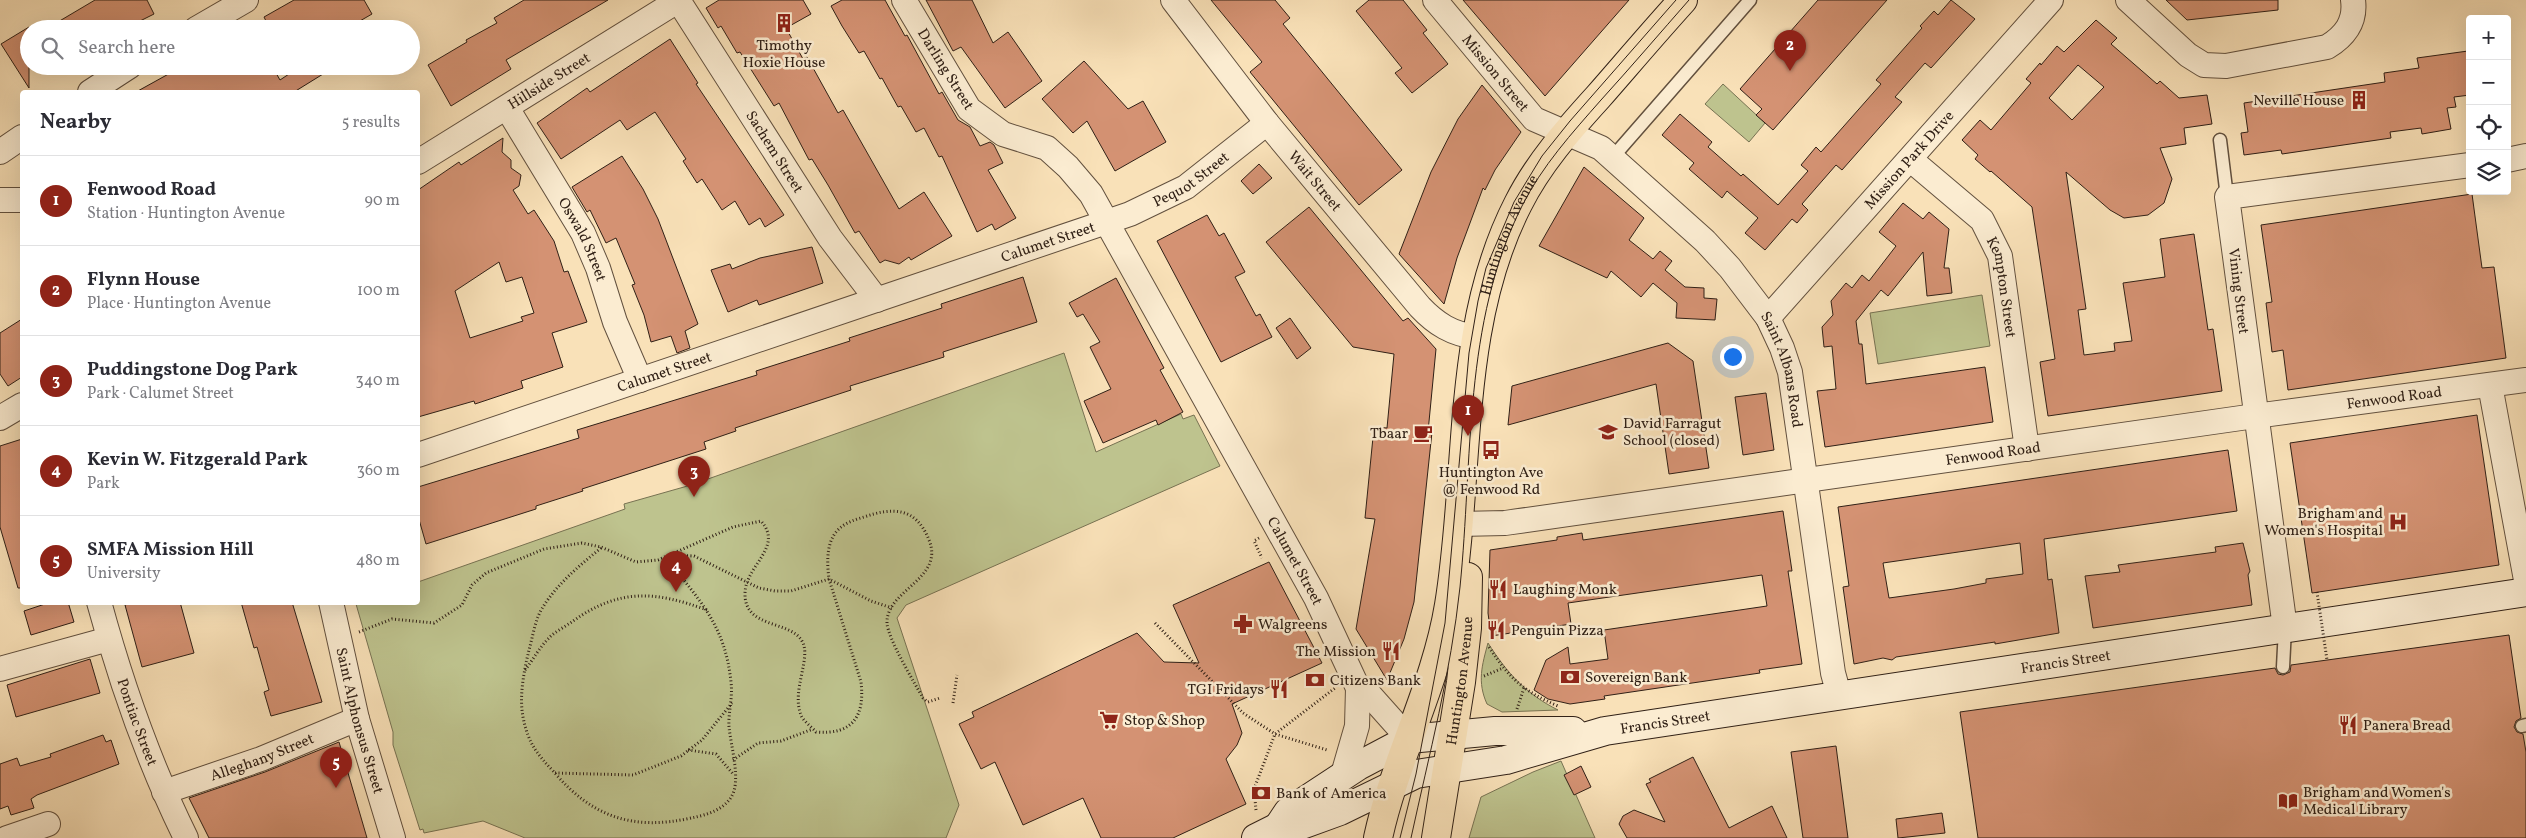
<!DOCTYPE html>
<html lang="en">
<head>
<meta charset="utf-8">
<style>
  :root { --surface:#fff; --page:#f7f7f7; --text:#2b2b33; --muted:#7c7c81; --line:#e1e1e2; --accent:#8f2418 }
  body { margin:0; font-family:Vollkorn,serif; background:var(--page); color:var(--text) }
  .controls { position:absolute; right:15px; top:15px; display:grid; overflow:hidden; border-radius:5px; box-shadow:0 5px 20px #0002 }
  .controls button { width:45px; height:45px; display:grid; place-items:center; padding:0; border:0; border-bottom:1px solid var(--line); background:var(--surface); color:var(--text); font:25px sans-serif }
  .you { position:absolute; left:1732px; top:356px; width:18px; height:18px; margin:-12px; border:4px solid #fff; border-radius:50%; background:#1a73e8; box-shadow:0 0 0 8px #1a73e833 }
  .badge { display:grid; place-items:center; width:32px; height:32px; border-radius:50%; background:var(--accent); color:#fff; font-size:16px; font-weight:700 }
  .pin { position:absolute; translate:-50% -41px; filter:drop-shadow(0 1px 2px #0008) }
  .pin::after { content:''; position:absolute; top:26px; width:18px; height:15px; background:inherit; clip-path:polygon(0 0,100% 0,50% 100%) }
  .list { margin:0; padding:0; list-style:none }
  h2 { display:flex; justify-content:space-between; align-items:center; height:65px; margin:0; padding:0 20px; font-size:21px }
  h2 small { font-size:16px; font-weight:400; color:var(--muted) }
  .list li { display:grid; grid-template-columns:32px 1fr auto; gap:15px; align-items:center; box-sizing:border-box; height:90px; padding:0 20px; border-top:1px solid var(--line) }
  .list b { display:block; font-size:19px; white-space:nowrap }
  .list p { margin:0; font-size:16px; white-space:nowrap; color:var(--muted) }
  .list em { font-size:16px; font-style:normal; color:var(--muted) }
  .icon { flex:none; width:28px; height:28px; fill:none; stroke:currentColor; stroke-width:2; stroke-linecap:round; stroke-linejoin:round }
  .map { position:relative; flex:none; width:2526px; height:838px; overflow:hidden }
  .search { position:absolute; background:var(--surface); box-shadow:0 5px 20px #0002; left:20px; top:20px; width:400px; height:55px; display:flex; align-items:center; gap:12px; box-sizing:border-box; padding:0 18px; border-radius:28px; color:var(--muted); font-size:19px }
  .panel { position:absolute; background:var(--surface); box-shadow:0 5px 20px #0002; left:20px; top:90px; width:400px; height:515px; border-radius:5px }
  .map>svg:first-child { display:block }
</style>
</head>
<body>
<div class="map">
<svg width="2526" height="838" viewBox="0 0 2526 838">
  <rect width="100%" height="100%" fill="#f9e1b8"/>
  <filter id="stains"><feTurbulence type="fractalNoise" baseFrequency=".004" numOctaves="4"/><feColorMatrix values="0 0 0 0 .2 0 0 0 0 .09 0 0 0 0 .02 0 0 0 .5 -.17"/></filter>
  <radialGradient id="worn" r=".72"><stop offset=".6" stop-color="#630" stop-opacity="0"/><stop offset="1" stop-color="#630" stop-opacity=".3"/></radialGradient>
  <path fill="#bec38e" stroke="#777252" d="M1723 84 1765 123 1749 142 1705 104Z
    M1982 295 1990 346 1878 364 1870 313Z
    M1064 353 1096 452 1181 414 1183 419 1194 415 1220 466 906 605 897 618 959 805 946 838H525L483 821 424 833 423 829 420 830 393 745V732L356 604 418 602V582L625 509 624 504 691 485Z
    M1488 643C1507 673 1526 694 1558 710L1502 712 1487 704C1477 682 1482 665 1488 643Z
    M1561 761 1595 838H1469L1481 797 1533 772Z"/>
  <path fill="#d49273" stroke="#302016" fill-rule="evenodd" d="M95 0H147L154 14 124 29H46Z
    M294 0H364L372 14 346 29H270L264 17Z
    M524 0H608L506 60 511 69 451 106 428 65 467 42 466 40 497 23 494 18Z
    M719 0H803L811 14 786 28 803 59 807 57 838 113 843 110 899 209 924 192 952 236 911 260 909 257 899 264 885 260 880 263 859 231 855 233 828 185 812 159 809 160 779 103 774 106 740 52 737 53 721 26 718 28 706 8Z
    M842 0H885L905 36 907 35 939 94 942 92 958 120 970 127 980 146 990 142 994 145 1003 163 988 170 1016 218 995 230 992 224 977 232 942 156 939 157 924 128 916 132 901 106 898 107 882 78 880 79 864 51 859 53 842 26 831 6Z
    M926 0H972L993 43 1008 32 1042 81 1005 108 961 47 953 51Z
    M1211 0H1275L1290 18 1283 24 1402 170 1359 205 1250 72 1262 62Z
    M1369 0H1403L1427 30 1423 33 1448 64 1412 93 1395 73 1402 68 1356 11Z
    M1463 0H1629L1545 96Z
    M1818 0H1887L1773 130 1756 115 1762 109 1740 89Z
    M1951 0 1975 19 1931 68 1925 63 1895 97 1902 102 1842 170 1836 165 1802 204 1808 210 1797 223 1792 219 1765 250 1745 233 1758 218 1727 191 1722 198 1689 169 1694 163 1662 135 1680 114 1712 142 1708 147 1741 176 1743 174 1778 205 1808 171 1801 165 1816 147 1821 152 1881 84 1876 80 1922 28 1920 26 1934 11 1938 15Z
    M2166 0H2278V10L2187 20Z
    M2096 20 2117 38 2111 44 2157 84 2160 81 2179 98 2207 95 2212 124 2184 128 2186 144 2160 148 2172 179 2164 203 2148 215 2124 218 2110 210 2066 172 2086 309 2078 310 2084 355 2115 351 2114 343 2132 341 2123 283 2165 277 2160 239 2194 234 2208 330 2213 329 2222 391 2048 416 2040 362 2055 359 2032 207 1991 171 1990 172 1975 159 1978 155 1962 140 1980 120 1991 130 2031 83 2026 79 2040 63 2041 65 2057 46 2064 52ZM2078 65 2104 87 2072 120 2049 98Z
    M29 27V88L1 44Z
    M670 39 698 83 696 84 784 215 765 227 760 218 749 225 735 201 722 210 702 179 697 183 683 161 686 159 655 112 627 130 620 120 561 159 537 123 587 88 590 92Z
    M2468 51 2470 95 2454 97 2456 107 2447 108 2451 129 2422 134 2421 128 2390 132 2391 138 2282 154 2281 150 2244 155 2241 133 2248 132 2244 103 2385 82 2384 73 2419 68 2417 58Z
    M1084 61 1128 109 1143 101 1166 142 1115 171 1087 121 1073 133 1042 99Z
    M183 66H272L280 80 301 66H336L294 92H136Z
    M1482 85 1521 132 1495 170 1485 190 1483 188 1457 258 1444 304 1399 254 1431 172 1458 119Z
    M503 138 502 152 511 160V168L521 175 519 186 513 190 528 214 534 210 554 241 564 272 568 271 587 322 552 333 563 367 521 381 523 388 475 404 474 401 418 417V190L459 162 461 165ZM499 262 506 282 522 277 534 313 521 317 523 321 470 338 455 291Z
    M622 156 643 189 658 219 698 324 685 331 690 348 677 353 671 336 651 342 644 315 632 285 635 284 616 238 606 243 590 210 587 212 572 187Z
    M1259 164 1272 178 1253 194 1241 181Z
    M1584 167 1644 218 1629 240 1653 259 1660 251 1672 261 1665 270 1685 287 1704 288V298L1717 299 1715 320 1676 318 1677 303 1653 283 1641 297 1611 271 1607 278 1539 246Z
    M2472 194 2482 268 2494 267 2506 358 2288 390 2283 350 2272 352 2266 303 2272 302 2261 225Z
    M1903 203 1923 219 1929 212 1949 229 1944 268H1949L1952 293 1927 296 1923 252 1888 296 1881 290 1856 321 1859 344H1862L1866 384 1985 367 1993 422 1825 447 1817 391 1836 389 1832 346 1824 347 1822 327 1833 315 1831 301 1846 283 1852 288 1862 275 1869 281 1896 246 1879 232Z
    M1309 207 1403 321 1408 318 1436 349 1428 432H1432L1414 602 1404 639 1387 680 1356 629 1375 519 1365 518 1374 427 1387 428 1394 354 1353 347 1266 242Z
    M1207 215 1219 236 1224 233 1245 272 1235 277 1256 316 1260 314 1272 337 1221 362 1157 241Z
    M812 247 823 283 759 305 757 300 728 312 711 270 730 264 732 269 760 258Z
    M1023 277 1037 322 943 352 944 357 850 386 851 390 735 428 736 431 704 442 706 449 582 489 583 491 536 506V509L426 544 418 516V487L579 438 577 430 757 375 756 371 850 341 849 338 942 308 941 304Z
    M1116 278 1164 368 1160 370 1183 412 1158 425 1156 420 1103 443 1084 401 1111 389 1090 347 1100 342 1083 314 1077 317 1069 303Z
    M1290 318 1311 348 1297 359 1276 328Z
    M22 319V377L8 386 0 374V333Z
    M1668 343 1693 361 1709 468 1669 474 1656 384 1508 425 1512 386Z
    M1766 393 1774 450 1743 455 1735 397Z
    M2477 415 2499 565 2312 593 2290 443Z
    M22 439V588H18L0 527V446Z
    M2228 450 2237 511 2044 539 2048 580 2052 579 2059 633 1995 644V642L1916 654 1896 657 1892 660 1883 658 1854 664 1843 587 1849 586 1838 507ZM2020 543 2023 574 1986 579V583L1954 589 1889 598 1883 563Z
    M1783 511 1792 571H1788L1802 664 1759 670 1760 673 1604 696 1605 699 1570 704 1548 699 1534 690 1546 660 1568 647 1570 664 1608 659 1604 630 1767 606 1762 575 1568 603 1571 624 1491 636 1488 613 1490 550 1557 540V537L1582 533 1583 540Z
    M2243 543 2250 571 2248 575 2252 605 2093 628 2085 576 2120 572 2118 565 2216 552 2215 547Z
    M1269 562 1322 663 1232 704 1242 733 1237 745 1226 759 1246 804 1173 838H1101L1083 798 1023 825 995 762 981 769 959 724 974 717 972 712 1137 633 1164 662 1199 663 1173 605Z
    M51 602H68L74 622 31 635 24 611Z
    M135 602H180L194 653 142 667 125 605Z
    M241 602H292L322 702 271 716 264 692 269 690 257 647 254 648Z
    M2509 635 2521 718 2516 721 2514 727 2517 732 2523 734 2526 752V838H1978L1960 712 2275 668 2278 674 2283 675 2290 672 2291 665Z
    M90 659 100 693 16 717 7 685Z
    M103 735 106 742 111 740 119 764 37 795 31 799 34 808 11 815 8 806 0 809V764L17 758 20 766 51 757 50 754Z
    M339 742 367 838H209L189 798 265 772Z
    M1836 746 1848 838H1803L1791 752Z
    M1693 757 1729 828 1772 806 1787 838H1627L1619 824 1623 816 1634 810 1665 822 1646 784 1651 782 1649 779Z
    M1581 766 1591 787 1574 795 1564 775Z
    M1942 813 1945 833 1898 838 1896 819Z"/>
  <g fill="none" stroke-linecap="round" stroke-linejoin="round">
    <g stroke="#62503e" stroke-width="15">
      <path id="service" d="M2220 140 2227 197
        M1612 158 1750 0
        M2283 667 2285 628
        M2522 726 2526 725"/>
    </g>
    <g stroke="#62503e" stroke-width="26">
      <g id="minor">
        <path id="s1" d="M678 0 830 238 877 300"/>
        <path id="s2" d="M904 0 969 109 1003 134 1047 148 1068 167 1091 194 1316 598 1358 688 1368 693 1409 739"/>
        <path id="s3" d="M1173 0 1267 123 1420 307C1436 324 1452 334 1476 337"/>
        <path id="s4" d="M1435 0 1534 119 1601 148 1705 241 1730 268 1768 318 1782 348 1790 372 1833 673 1839 695"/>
        <path d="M2128 0 2188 55 2204 65 2226 66 2327 47C2345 36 2356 22 2353 0"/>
        <path d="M196 29 246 0"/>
        <path d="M90 92 130 66"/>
        <path id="s5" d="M507 108 583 233 598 268 615 322 640 380"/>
        <path d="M0 152 22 137"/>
        <path id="s6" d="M1911 160 1982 220 2000 256 2027 449"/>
        <path d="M2507 160 2526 156"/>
        <path id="s7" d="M418 162 679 0"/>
        <path d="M0 200H22"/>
        <path id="s8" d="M1768 318 2051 0"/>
        <path d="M2490 385 2526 580"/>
        <path d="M0 418 22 405"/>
        <path id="s9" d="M418 455 1130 214 1186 187 1267 123"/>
        <path id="s10" d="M1459 524 1505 523 2255 416 2526 380"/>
        <path id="s11" d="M99 602C121 683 149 763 186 838"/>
        <path id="s12" d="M331 602 357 719 393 838"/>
        <path d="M2285 628 2227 197 2470 165"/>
        <path d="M0 669 109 639"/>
        <path d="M1342 778 1357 726 1358 688"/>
        <path id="s13" d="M164 792 261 759 357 719"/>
        <path d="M7 838 48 824"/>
      </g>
    </g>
    <g stroke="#302016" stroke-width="30">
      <g id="secondary">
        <path d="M1278 827 1288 812 1358 766 1409 739 1495 731H1573"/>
        <path id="s14" d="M1256 838 1278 827H1296L1340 811 1416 774 1506 760 1605 731 2526 592"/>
      </g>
    </g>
    <g stroke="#302016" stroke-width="30">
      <g id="primary">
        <path id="s15" d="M1378 838C1395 759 1436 685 1449 605 1471 472 1455 327 1518 204 1538 164 1568 130 1598 97 1626 65 1654 32 1683 0"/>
        <path id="s16" d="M1436 838 1461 682 1467 628 1468 577"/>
      </g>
    </g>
    <path stroke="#302016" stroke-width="3" stroke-dasharray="1 2.5" stroke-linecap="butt" d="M1259 538 1254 541 1262 558
      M601 548C580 565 557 584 543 607 535 619 533 636 529 650 524 671 519 696 523 717 528 743 537 754 554 772 592 817 633 831 691 818 707 815 728 809 734 791 739 773 731 746 729 727 728 713 733 698 731 682 725 625 700 601 666 558
      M673 555 694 556 759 588 775 591H791L829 579 871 601 892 608
      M1155 623 1243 713 1275 734 1327 750
      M359 632 392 619 434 623 462 605 472 585 486 573 544 549 582 543 601 547 636 562 658 560 733 527 761 521C784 547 746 565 745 593 744 629 790 620 802 641 812 658 791 690 801 715 803 721 812 727 816 732 853 735 865 716 861 682L829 579C827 564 826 543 837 531 844 523 854 520 864 517 893 507 916 507 929 540 945 579 886 590 887 623 888 639 914 682 923 698L928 702 940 698
      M1489 647C1510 679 1523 691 1558 706
      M525 670C533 660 539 648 548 639 554 632 565 627 573 621 620 588 655 591 707 610
      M1484 676 1503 668
      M953 703 957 675
      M1517 709 1524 688
      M688 750 716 754 734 775
      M733 760 758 743 781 741 813 729
      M555 773 633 775 681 756 702 740 732 703
      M1256 810 1254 789 1275 734 1335 688"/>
    <use href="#service" stroke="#fbecd1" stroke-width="12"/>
    <use href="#minor" stroke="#fbecd1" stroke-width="24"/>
    <use href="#secondary" stroke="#fbecd1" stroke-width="28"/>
    <use href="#primary" stroke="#f9e1b8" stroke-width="28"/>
    <path stroke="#302016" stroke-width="1" d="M1400 838 1416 774 1445 623 1469 353 1478 301 1486 268 1514 202 1542 156 1570 121 1676 0
      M1411 838C1429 755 1451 672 1460 587 1473 459 1463 323 1522 206 1542 166 1572 133 1601 100 1631 67 1660 33 1689 0"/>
    <path stroke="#302016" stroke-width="3" stroke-dasharray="1 2.5" stroke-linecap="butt" d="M2317 592 2327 660"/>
  </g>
  <defs>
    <g id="building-bare" transform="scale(1.5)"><path d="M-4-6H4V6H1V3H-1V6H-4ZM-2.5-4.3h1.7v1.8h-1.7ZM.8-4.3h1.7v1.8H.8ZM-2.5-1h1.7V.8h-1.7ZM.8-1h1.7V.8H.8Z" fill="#8f2418" stroke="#fbecd1" stroke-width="2.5" paint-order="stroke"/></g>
    <g id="school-bare" transform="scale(1.5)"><path d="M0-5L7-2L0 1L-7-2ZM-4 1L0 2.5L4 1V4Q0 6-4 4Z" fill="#8f2418" stroke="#fbecd1" stroke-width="2.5" paint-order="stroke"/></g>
    <g id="cafe-bare" transform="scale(1.5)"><path d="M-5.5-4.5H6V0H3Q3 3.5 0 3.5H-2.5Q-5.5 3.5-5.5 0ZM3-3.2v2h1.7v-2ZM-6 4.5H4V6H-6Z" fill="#8f2418" stroke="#fbecd1" stroke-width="2.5" paint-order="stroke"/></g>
    <g id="bus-bare" transform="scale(1.5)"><path d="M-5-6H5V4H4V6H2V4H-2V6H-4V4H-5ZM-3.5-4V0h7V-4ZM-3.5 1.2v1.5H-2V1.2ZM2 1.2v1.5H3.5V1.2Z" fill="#8f2418" stroke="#fbecd1" stroke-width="2.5" paint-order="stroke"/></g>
    <g id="hospital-bare" transform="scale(1.5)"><path d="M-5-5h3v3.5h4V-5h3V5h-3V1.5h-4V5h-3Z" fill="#8f2418" stroke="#fbecd1" stroke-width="2.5" paint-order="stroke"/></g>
    <g id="restaurant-bare" transform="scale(1.5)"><path d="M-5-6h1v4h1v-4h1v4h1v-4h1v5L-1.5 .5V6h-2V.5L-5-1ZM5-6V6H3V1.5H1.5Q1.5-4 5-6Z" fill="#8f2418" stroke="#fbecd1" stroke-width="2.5" paint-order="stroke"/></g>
    <g id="pharmacy-bare" transform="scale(1.5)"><path d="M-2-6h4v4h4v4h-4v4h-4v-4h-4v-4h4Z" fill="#8f2418" stroke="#fbecd1" stroke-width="2.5" paint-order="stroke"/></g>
    <g id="bank-bare" transform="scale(1.5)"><path d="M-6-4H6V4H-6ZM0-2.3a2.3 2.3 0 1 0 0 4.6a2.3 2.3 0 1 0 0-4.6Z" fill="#8f2418" stroke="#fbecd1" stroke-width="2.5" paint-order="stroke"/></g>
    <g id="supermarket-bare" transform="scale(1.5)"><path d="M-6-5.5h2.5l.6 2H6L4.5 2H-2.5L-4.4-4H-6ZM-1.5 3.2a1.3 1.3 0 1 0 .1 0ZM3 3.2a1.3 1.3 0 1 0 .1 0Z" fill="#8f2418" stroke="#fbecd1" stroke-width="2.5" paint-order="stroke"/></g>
    <g id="library-bare" transform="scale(1.5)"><path d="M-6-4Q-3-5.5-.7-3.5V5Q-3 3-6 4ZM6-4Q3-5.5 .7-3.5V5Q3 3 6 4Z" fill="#8f2418" stroke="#fbecd1" stroke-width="2.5" paint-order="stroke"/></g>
  </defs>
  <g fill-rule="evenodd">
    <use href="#building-bare" x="784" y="23"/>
    <use href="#building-bare" x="2359" y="100"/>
    <use href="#school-bare" x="1608" y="432"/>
    <use href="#cafe-bare" x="1423" y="433"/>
    <use href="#bus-bare" x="1491" y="450"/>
    <use href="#hospital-bare" x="2398" y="522"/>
    <use href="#restaurant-bare" x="1498" y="589"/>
    <use href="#pharmacy-bare" x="1243" y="624"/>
    <use href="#restaurant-bare" x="1496" y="630"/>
    <use href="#restaurant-bare" x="1391" y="651"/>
    <use href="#bank-bare" x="1570" y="677"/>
    <use href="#bank-bare" x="1315" y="680"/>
    <use href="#restaurant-bare" x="1279" y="689"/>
    <use href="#supermarket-bare" x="1109" y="720"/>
    <use href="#restaurant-bare" x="2348" y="725"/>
    <use href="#bank-bare" x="1261" y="793"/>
    <use href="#library-bare" x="2288" y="801"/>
  </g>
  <g text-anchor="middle" stroke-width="5" stroke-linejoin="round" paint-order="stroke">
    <g font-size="15" fill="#302016" stroke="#fbecd1" text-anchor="start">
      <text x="784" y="50" text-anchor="middle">Timothy<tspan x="784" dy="17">Hoxie House</tspan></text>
      <text x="2344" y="105" text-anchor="end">Neville House</text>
      <text x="1623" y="428">David Farragut<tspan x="1623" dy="17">School (closed)</tspan></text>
      <text x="1408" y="438" text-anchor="end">Tbaar</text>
      <text x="1491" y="477" text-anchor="middle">Huntington Ave<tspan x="1491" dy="17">@ Fenwood Rd</tspan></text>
      <text x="2383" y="518" text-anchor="end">Brigham and<tspan x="2383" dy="17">Women's Hospital</tspan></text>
      <text x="1513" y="594">Laughing Monk</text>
      <text x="1258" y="629">Walgreens</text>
      <text x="1511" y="635">Penguin Pizza</text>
      <text x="1376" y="656" text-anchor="end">The Mission</text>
      <text x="1585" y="682">Sovereign Bank</text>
      <text x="1330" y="685">Citizens Bank</text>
      <text x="1264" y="694" text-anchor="end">TGI Fridays</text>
      <text x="1124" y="725">Stop &amp; Shop</text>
      <text x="2363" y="730">Panera Bread</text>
      <text x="2303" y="797">Brigham and Women's<tspan x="2303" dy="17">Medical Library</tspan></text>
      <text x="1276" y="798">Bank of America</text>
    </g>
    <g font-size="15" fill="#302016" stroke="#fbecd1">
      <text transform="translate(946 69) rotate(58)" y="5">Darling Street</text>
      <text dy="5" stroke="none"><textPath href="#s4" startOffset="95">Mission Street</textPath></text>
      <text dy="5" stroke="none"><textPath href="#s7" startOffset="154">Hillside Street</textPath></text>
      <text dy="5" stroke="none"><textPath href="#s1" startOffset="180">Sachem Street</textPath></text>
      <text dy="5" stroke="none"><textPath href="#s8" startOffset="212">Mission Park Drive</textPath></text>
      <text dy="5" stroke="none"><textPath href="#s9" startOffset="822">Pequot Street</textPath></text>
      <text dy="5" stroke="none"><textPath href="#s3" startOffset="230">Wait Street</textPath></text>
      <text dy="5" stroke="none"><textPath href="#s15" startOffset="621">Huntington Avenue</textPath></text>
      <text dy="5" stroke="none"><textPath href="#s5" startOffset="152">Oswald Street</textPath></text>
      <text dy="5" stroke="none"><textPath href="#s9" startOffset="665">Calumet Street</textPath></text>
      <text dy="5" stroke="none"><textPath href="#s6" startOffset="164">Kempton Street</textPath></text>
      <text transform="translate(2239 291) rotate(83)" y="5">Vining Street</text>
      <text dy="5" stroke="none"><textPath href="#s9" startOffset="260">Calumet Street</textPath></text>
      <text dy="5" stroke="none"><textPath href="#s4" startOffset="521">Saint Albans Road</textPath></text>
      <text dy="5" stroke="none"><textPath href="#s10" startOffset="944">Fenwood Road</textPath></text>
      <text dy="5" stroke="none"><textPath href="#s10" startOffset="539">Fenwood Road</textPath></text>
      <text dy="5" stroke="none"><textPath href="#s2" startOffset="699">Calumet Street</textPath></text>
      <text dy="5" stroke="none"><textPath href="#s14" startOffset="834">Francis Street</textPath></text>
      <text dy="5" stroke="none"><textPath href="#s16" startOffset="159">Huntington Avenue</textPath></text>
      <text dy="5" stroke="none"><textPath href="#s12" startOffset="122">Saint Alphonsus Street</textPath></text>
      <text dy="5" stroke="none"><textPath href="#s11" startOffset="126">Pontiac Street</textPath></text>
      <text dy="5" stroke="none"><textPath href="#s14" startOffset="429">Francis Street</textPath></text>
      <text dy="5" stroke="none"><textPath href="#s13" startOffset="104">Alleghany Street</textPath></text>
    </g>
  </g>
  <rect width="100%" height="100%" filter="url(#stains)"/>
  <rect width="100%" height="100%" fill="url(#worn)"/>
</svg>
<div class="controls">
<button>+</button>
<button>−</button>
<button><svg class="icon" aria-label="locate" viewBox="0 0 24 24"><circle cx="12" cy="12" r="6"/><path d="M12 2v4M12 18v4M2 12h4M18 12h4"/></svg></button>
<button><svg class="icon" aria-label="layers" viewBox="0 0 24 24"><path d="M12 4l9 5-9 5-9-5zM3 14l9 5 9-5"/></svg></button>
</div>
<div class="you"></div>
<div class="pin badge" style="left:1468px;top:436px">1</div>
<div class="pin badge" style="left:1790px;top:71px">2</div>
<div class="pin badge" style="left:694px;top:497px">3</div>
<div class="pin badge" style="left:676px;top:592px">4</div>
<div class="pin badge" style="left:336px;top:788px">5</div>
<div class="search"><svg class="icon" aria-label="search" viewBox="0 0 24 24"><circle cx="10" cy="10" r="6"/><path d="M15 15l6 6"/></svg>Search here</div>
<section class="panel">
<h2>Nearby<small>5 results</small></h2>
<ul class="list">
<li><span class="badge">1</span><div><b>Fenwood Road</b><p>Station · Huntington Avenue</p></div><em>90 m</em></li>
<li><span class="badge">2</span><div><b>Flynn House</b><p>Place · Huntington Avenue</p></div><em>100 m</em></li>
<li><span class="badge">3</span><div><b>Puddingstone Dog Park</b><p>Park · Calumet Street</p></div><em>340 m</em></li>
<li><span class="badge">4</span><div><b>Kevin W. Fitzgerald Park</b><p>Park</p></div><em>360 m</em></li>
<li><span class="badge">5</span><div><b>SMFA Mission Hill</b><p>University</p></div><em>480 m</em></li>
</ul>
</section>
</div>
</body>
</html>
